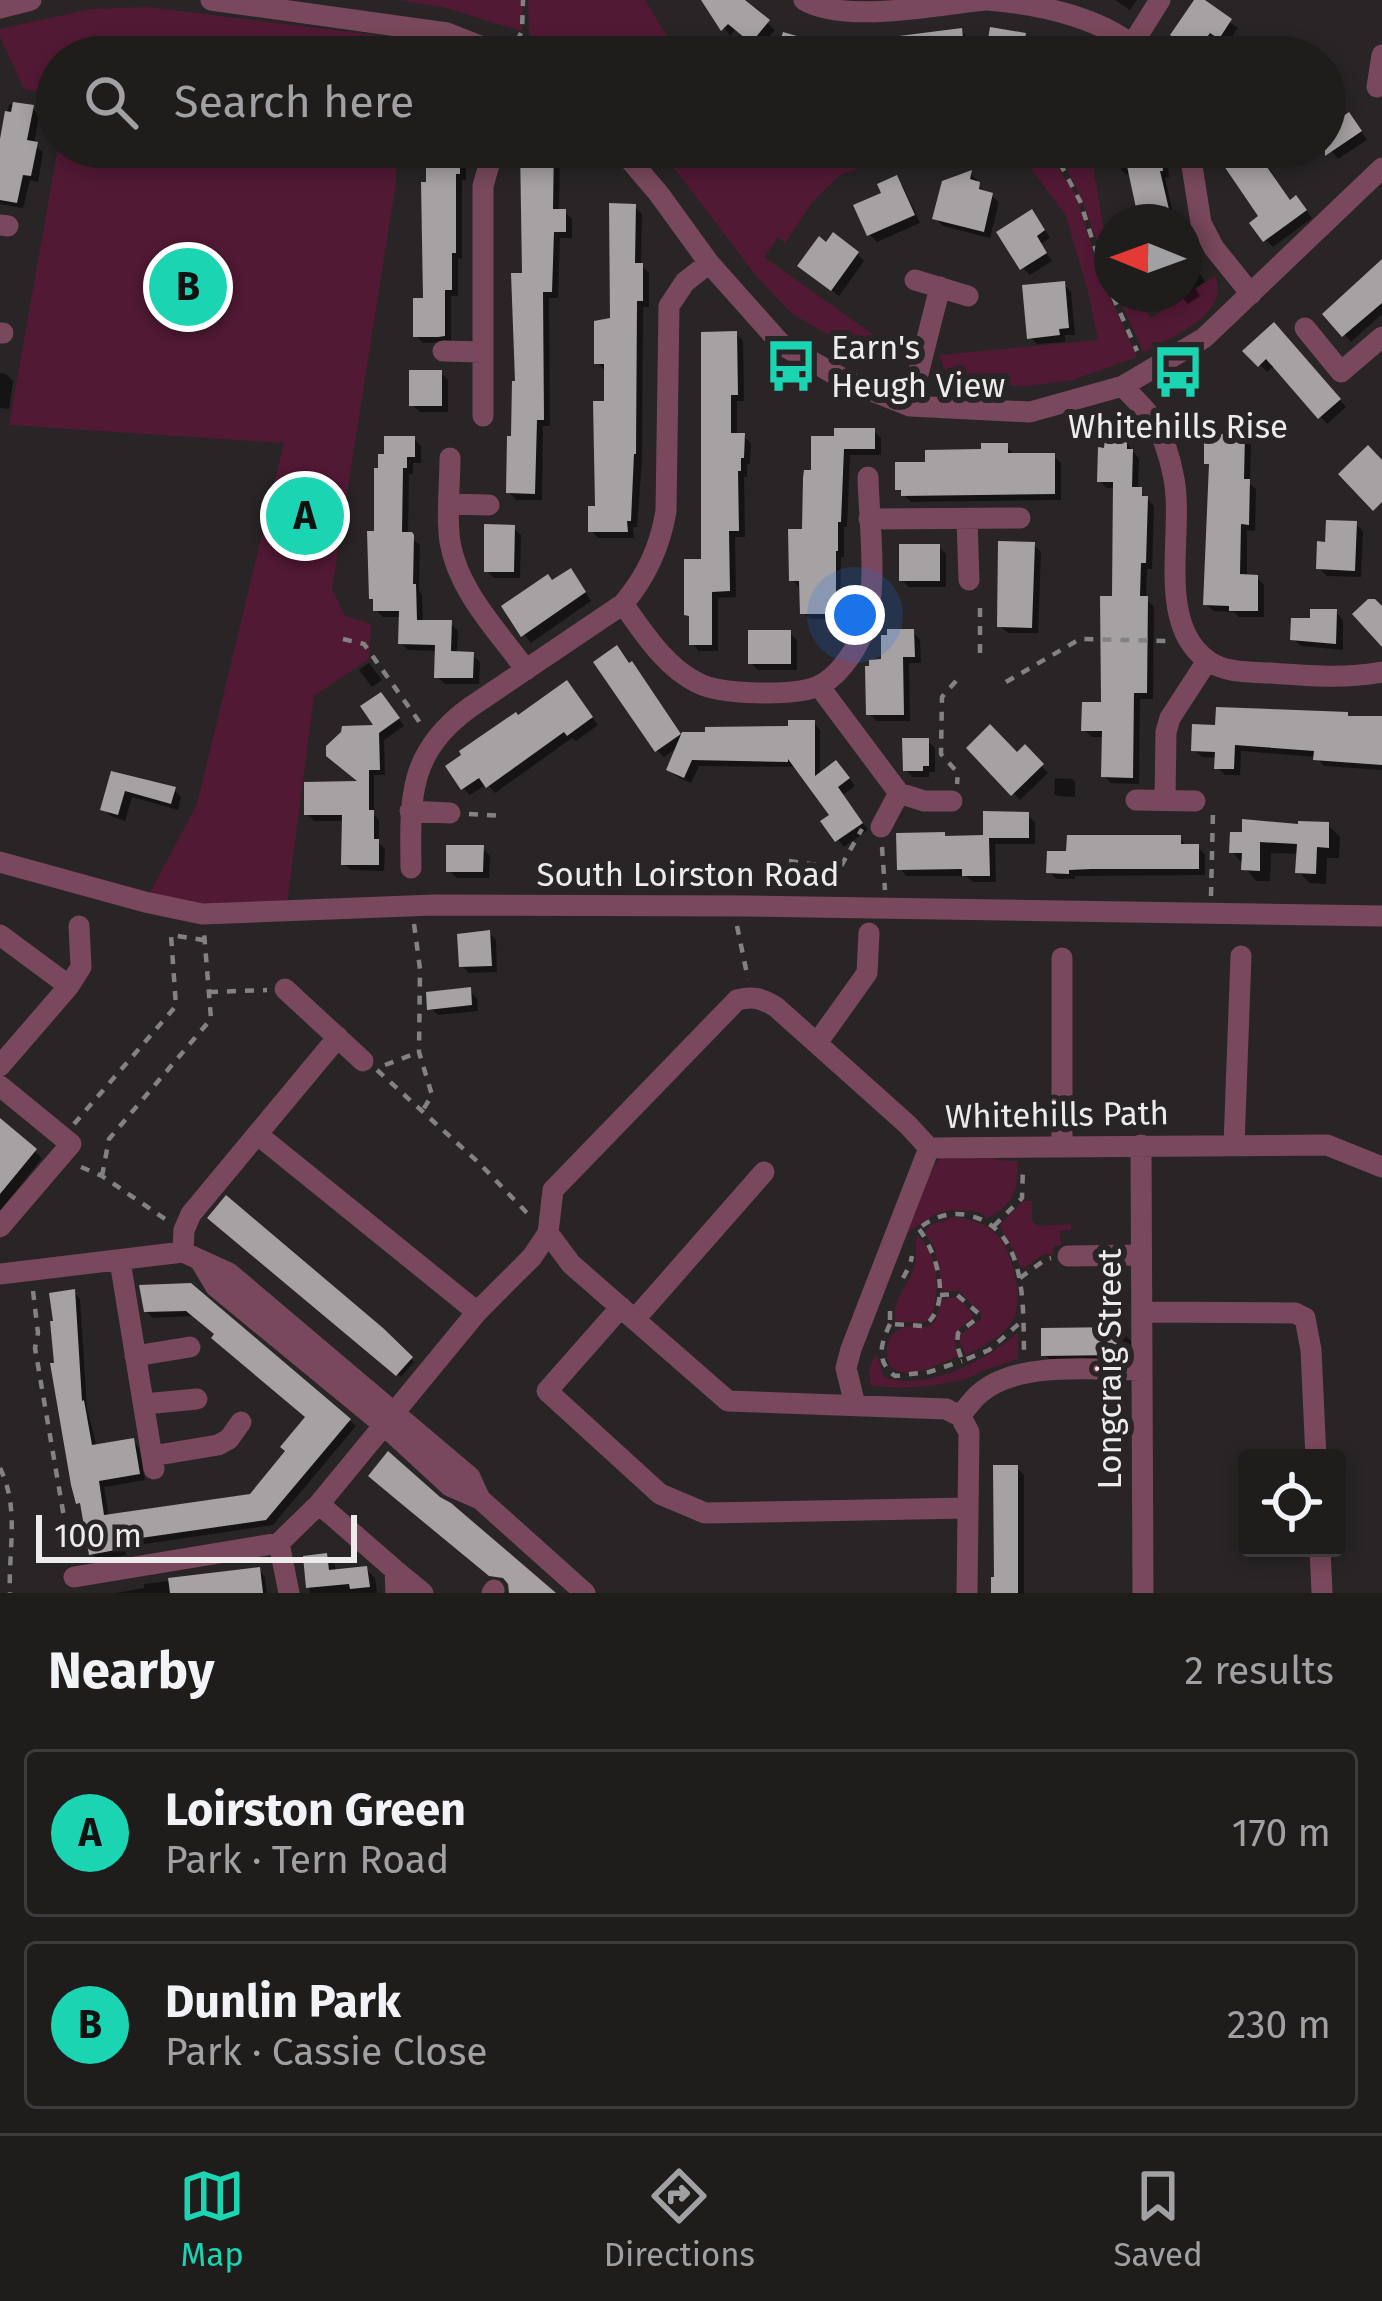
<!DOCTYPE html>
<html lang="en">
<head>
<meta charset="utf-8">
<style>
  :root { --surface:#1f1c1c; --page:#2c2929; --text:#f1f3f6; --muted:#a1a1a3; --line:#3c3a3b; --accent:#1bd5b2 }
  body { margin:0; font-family:"Fira Sans",sans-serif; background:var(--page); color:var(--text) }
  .controls { position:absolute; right:36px; bottom:36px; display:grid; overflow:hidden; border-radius:12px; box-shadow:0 6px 18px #0003 }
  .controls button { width:108px; height:108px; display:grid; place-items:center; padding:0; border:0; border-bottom:3px solid var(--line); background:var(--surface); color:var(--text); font:60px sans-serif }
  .compass { position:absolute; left:1094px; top:204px; width:108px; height:108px; border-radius:50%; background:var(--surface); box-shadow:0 6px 18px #0003; rotate:271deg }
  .scale { position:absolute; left:36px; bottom:30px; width:321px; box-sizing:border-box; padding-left:12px; border:6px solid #eeebec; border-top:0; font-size:33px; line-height:42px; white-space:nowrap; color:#eeebec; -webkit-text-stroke:9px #292526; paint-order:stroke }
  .you { position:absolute; left:855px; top:615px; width:42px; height:42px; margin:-30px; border:9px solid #fff; border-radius:50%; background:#1a73e8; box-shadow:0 0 0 18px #1a73e833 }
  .badge { display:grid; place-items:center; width:78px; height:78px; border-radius:50%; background:var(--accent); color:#111; font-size:39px; font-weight:700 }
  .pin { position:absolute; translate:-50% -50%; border:6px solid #fff; box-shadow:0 3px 12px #0006 }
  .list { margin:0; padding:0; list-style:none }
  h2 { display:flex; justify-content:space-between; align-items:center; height:156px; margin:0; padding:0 48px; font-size:51px }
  h2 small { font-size:39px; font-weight:400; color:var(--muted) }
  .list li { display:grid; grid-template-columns:78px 1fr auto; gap:36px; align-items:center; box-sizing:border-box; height:168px; margin:0 24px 24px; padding:0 24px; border:3px solid var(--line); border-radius:12px }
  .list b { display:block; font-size:45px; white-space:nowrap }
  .list p { margin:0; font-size:39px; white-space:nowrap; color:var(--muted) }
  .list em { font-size:39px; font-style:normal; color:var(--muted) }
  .icon { flex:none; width:66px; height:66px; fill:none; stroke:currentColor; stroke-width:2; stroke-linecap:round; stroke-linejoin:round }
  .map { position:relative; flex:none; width:1382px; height:1593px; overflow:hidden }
  .search { position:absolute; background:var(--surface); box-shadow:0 6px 18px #0003; left:36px; right:36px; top:36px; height:132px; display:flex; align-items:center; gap:30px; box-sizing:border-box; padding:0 42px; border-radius:66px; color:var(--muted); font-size:45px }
  .sheet { height:540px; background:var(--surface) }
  nav { display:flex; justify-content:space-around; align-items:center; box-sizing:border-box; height:168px; border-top:3px solid var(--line); background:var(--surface); font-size:33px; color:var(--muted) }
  nav a { display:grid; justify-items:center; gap:6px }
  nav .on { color:var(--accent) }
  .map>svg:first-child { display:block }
</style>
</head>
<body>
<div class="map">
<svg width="1382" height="1593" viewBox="0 0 1382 1593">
  <rect width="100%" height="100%" fill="#292526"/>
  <path fill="#521934" d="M398 0H523L522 31 442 7Z
    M528 0H645L665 33 685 57H562L529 34Z
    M147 7 431 42 476 57H57V96L24 89 0 37V29L91 9Z
    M58 147H396V182L332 589 345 616 371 624 369 659 314 696 286 912 145 902 197 804 284 443 9 425Z
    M658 147H919L840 175 814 200 785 243 778 237 764 257 903 356 901 360 878 364 791 313 757 277Z
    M949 147H1053L1050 156 1076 195 1101 277 1137 357 1073 380 1027 386 973 384 954 380 944 369 939 355 1098 340 1088 292 1066 216 1029 166Z
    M1059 147H1090L1104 232 1112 253V284C1095 236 1083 195 1057 151Z
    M1215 276C1232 314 1170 337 1144 353L1117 294H1133L1151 318Z
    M992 1154 997 1160 1018 1161C1018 1192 1014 1204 986 1219L980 1212C938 1208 939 1211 904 1235 913 1218 930 1162 943 1157 956 1151 977 1154 992 1154Z
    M1023 1201H1032V1221L1038 1226 1071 1224V1230L1060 1231 1061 1245 1054 1246 1053 1254H1044L1024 1268 1020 1267C1015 1249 1005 1239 1000 1225Z
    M955 1217C997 1223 1008 1241 1016 1281 1018 1293 1019 1309 1013 1320 1004 1336 982 1347 966 1355L960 1343V1335L981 1319V1314L959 1291H942L935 1248 924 1232 932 1224Z
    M917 1236C940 1252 941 1298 929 1321L917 1323 895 1321C892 1299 909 1286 915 1265 917 1256 915 1245 917 1236Z
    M953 1297 960 1299 974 1316 956 1332 955 1343 958 1356C942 1363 919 1375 902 1372 880 1369 883 1334 902 1328 910 1325 922 1328 931 1326L936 1319 941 1300Z
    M1018 1332V1359L982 1371C962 1386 895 1391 870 1385L869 1367 876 1354 884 1377C924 1393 990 1359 1018 1332Z"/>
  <path fill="#0007" d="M705 0H740L775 30 760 48 736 29 730 36Z
    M1115 0H1137L1130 10Z
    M1197 0 1238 28 1227 44 1218 38 1205 57 1181 42Z
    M961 31 968 38 970 57H859Z
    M1024 36 1032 43 1029 57H990Z
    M1058 42 1085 53 1089 57H1052Z
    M9 104 32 108 39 115 34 145 43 152 38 182 30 180 23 208 0 204V153Z
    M1356 123 1367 140 1338 159 1325 143V133Z
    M429 147H466V180H462V259L458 258V296H451V342L423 343 416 336 426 301Z
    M523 147H557L560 150 559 212H565L572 219V238H560L558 298H549L550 426H543L542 500H516L509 492 525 276Z
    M1119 147H1166L1169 177 1165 178 1175 222H1143L1131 170 1127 175 1121 170Z
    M1239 147H1255L1291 202 1303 206 1312 218 1273 247 1266 240 1245 156Z
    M971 174 977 180 976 184 999 202 990 238 943 226 936 219Z
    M896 179 903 186 920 223 877 242 870 235 885 194Z
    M635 207 642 214 641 265 649 273V307H643L642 460 637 527H633L634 538H598L591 530 599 509 607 404 604 370 597 362 613 320Z
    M1039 220 1050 238 1041 244 1052 261 1030 275 1023 268Z
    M1184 248 1205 282 1195 288 1200 296 1188 304 1180 295 1176 298 1171 294H1184Z
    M857 254 864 261 839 296 808 272Z
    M1382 263V314L1351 342 1326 314Z
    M1064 284 1071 292 1075 335H1065V342L1037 344 1030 337Z
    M1274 326 1346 407 1327 424 1275 365 1267 372 1246 351Z
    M736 334 743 341 744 401H737V436H743L751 443 750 464H747V477H744L745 537H735L736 597 718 598V651H699L692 643Z
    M0 373 6 374 13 381 9 409 0 408Z
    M441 373 448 380V412H420L412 405Z
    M874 431 881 438V455H850L847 527H844V557H841L840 619H810L802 612 799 587 792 580 805 532 814 473 837 439Z
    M1243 437 1251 444 1250 484 1256 489 1255 531 1247 530V577L1257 578 1264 585V617H1239L1234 612 1214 611 1206 604 1211 467 1207 463Z
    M414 439 421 446V463H413V474H409L408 535 420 545 419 591 422 594 423 623H450L458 631 457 655H472L480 662 479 684H445L437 677 438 651 408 650 401 643 402 617H383L376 610 377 534Z
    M1126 442 1139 459 1138 490 1154 506 1152 569H1147L1146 599 1154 607 1153 699H1140L1139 784 1111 783 1104 776 1105 737H1092L1084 730 1104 705 1114 599 1115 488H1107L1100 481Z
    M1007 446 1014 456H1054L1061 463V500L911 502 898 489 928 465Z
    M1356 524 1363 531 1361 577 1327 576 1319 568 1328 545Z
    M513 528 521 535 520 578H494L487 571Z
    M1034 545 1041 552 1038 633H1008L1000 626Z
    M939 547 946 554V587H909L902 580Z
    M577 579 591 601 531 643 505 607 553 583Z
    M1336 612 1343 620V650L1301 646 1293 639 1312 621Z
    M913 632 920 640 921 663H909L910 721H876L869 713 884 662Z
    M790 633 797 640V670H758L751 663Z
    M369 663 382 680 372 687 359 670Z
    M630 666 639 672 682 735 791 729 814 723 820 730V775L843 770 855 786 843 795 868 830 844 847 824 821 833 815 798 767 699 766 691 783 676 776 670 770 680 746 664 757 657 750Z
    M573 691 598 725 576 741 572 738 495 793 487 784 470 795 463 788Z
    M387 702 404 726 384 740 385 775H374V815L379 820V843L385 849 384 871 351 870 344 864 345 821H314L307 814 363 784Z
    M1351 719 1382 721V770L1324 766 1316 757 1241 751 1240 775H1225L1217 767 1218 758 1202 757 1194 750 1218 728Z
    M928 741 935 748V772H929V777H913L906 770Z
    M971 748 1017 756 1025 749 1048 773 1020 800Z
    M113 775 174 790 181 797 178 810 132 797 125 821 111 816 103 809Z
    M1055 778 1072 779 1075 782V797L1057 796 1054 794Z
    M1027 815 1035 822V844H995L996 882H973L966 876H907L900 869 944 835 948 839 986 838Z
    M1328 825 1340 837 1339 858H1327L1326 884 1310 883 1299 872V854L1271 853 1270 881H1256L1232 851 1233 835Z
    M1179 838 1188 847H1197L1205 854V875L1075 876V879H1057L1049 872Z
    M482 848 490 856 489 878H457L449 871Z
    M489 933 496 940 497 972 469 973 462 966Z
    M469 991 477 998 478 1011 438 1015 430 1008Z
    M0 1122 42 1158 0 1211Z
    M211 1218 381 1330 414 1362 401 1377Z
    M190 1286 356 1426 273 1525 125 1547 126 1555 99 1560 92 1554 84 1508 79 1503 74 1292 80 1299 87 1408 97 1448 133 1441 139 1448 145 1480 104 1487 109 1517 251 1497 289 1452 309 1417 195 1316 153 1318 146 1311Z
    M1120 1330 1132 1342V1365L1056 1366 1044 1354Z
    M1017 1468 1024 1475V1593H994Z
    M326 1556 335 1565 336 1572 366 1569 375 1578 377 1593H310L307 1558Z
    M259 1570 265 1577 267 1593H116L144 1588V1584Z"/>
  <path fill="#a6a1a3" d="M701 0H745L770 20 751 43 728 24 721 31Z
    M1194 0H1205L1232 19 1219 39 1210 33 1196 53 1170 35Z
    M990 27 1026 33 1022 57H985Z
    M962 28 965 57H775L783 32 828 45Z
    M13 102 34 105 27 140 38 142 31 176 23 175 17 203 0 200V139L5 111 11 112Z
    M1349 112 1362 131 1325 156V129Z
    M426 147H460V174H456V253H452V290H445V336L438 337H413V298H423L421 182H426Z
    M520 147H554L553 209H566V232H554L552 292H543L544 420H537L535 494 506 493 507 436H511L512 381H515L511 273H522Z
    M1116 147H1161L1163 171H1160L1172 222H1139L1127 166 1118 167Z
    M1253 147 1290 200 1296 195 1307 210 1263 242 1249 223 1258 216 1224 166Z
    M972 170 970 179 980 182 979 189 993 193 984 232 932 219 942 181Z
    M897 175 915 215 867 236 853 205 881 193 877 184Z
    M609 203 636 204 635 263H643V301H637L636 454H634L631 521H627L628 532H588V506H595L593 401H604V364H594V321L610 318Z
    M1032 209 1045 230 1037 236 1047 253 1020 270 996 232Z
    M833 232 859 252 831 291 797 266 819 236 826 242Z
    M1382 259V303L1342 337 1322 314Z
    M1065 281 1069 328 1059 329 1060 335 1027 339 1022 285Z
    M1274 322 1341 399 1318 419 1266 359 1258 367 1242 351Z
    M737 331 738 395H731V433H745L744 458H741V471H738L739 531H729L730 591 712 592V645H689V616L684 615V559H701V332Z
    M409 370H442V406H409Z
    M834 428H875V449H844L841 522H838V551H836V606H834V614H800L799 581H789L788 529H802L803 478 804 470H811V436H834Z
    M1204 434H1245L1244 479H1250L1249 525 1241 524 1240 574 1258 575V611H1229V606L1203 605 1209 464H1204Z
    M384 436H415V457H407V468H403L402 532H412L414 535 413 584H416L417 620H452L451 651 474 652 473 678H434L435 645 398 644 399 611H373V599H369L367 531H374V468H378V454H384Z
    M1105 438 1127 439V449H1133L1132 487H1142V496H1148L1146 563H1141L1140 596H1148L1147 693H1134L1133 778 1101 777 1102 731H1081L1082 702H1101L1100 596H1112L1113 482H1097L1098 447 1104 448Z
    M981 443H1008V453H1055V494L901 496V490H895V462H925V450L981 449Z
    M1368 445 1382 460V502L1373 511 1338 474Z
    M1326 520 1357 521 1355 571 1316 569 1317 541 1325 542Z
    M484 524 515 525 514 572H484Z
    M998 541 1035 542 1032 628 997 627Z
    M899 544H940V581H899Z
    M571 568 586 592 521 637 501 606 548 574 552 580Z
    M1368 599H1375L1382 606V647L1352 614Z
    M1310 609H1337L1336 644 1290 640 1291 618H1310Z
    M887 629H914L915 657H903L904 715H866L865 666H869V660L881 659V635H887Z
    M748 630H791V664H748Z
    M617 645 629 663 632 661 681 734 655 752 593 662Z
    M567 680 593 717 567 736 564 732 486 788 479 778 461 790 445 766 461 755 459 751 516 712 518 715Z
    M381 692 400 718 379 733 380 770H369V810H374V839H379V865H341L342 815H304V782L357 781 326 756V746L341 732 342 726 373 725 360 706Z
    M1216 707 1348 712V716H1382V765L1313 760 1314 751 1235 745 1234 769H1214L1215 752 1191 751 1192 724 1215 725Z
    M788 720H815V776L836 760 850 778 838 787 863 823 835 842 820 821 829 815 788 759V762L692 760 684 778 666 770 682 732H705V727L788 726Z
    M990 724 1017 752 1025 744 1044 764 1011 796 966 748Z
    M902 738H929V766H923V771H903Z
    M111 771 176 787 171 804 125 791 118 815 100 810Z
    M983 811 1029 812V838H989L990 876H962V869L897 870 896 833 945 832V836L983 835Z
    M1242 819 1298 824V821L1329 822V848L1317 847 1316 874 1295 873 1297 844 1260 842V871L1241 870 1242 853H1229L1230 832H1242Z
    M1067 835H1181V844H1199V869H1091L1069 870V874L1046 873 1047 851H1066Z
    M446 845H484L483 872H446Z
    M490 930 492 966 459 967 457 934Z
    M471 987 472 1005 427 1010 426 992Z
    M0 1118 37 1149 0 1194Z
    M226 1195 383 1328 413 1357 396 1376 207 1218Z
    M191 1283 351 1419 266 1520 120 1541 121 1549 89 1555 80 1503 76 1504 71 1485 50 1363H54L50 1321H53L49 1293 75 1289 82 1401 84 1400 92 1445 134 1438 140 1474 99 1481 104 1515 250 1494 285 1451 280 1447 305 1417 211 1338 214 1334 186 1311 144 1312 139 1285Z
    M1122 1327V1355L1041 1356V1328Z
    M388 1451 440 1497 451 1503 556 1593H509L508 1584 503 1578 489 1576 398 1501 368 1476Z
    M993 1465H1018V1593H991V1577H994Z
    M327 1553 329 1570 367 1566 370 1587 350 1589 349 1584 306 1588 303 1556Z
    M260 1567 263 1593H170L168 1578Z"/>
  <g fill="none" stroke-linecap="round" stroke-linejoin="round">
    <path stroke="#848182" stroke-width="4.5" stroke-dasharray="9 9" stroke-linecap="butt" d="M517 41 522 31 523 0
      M1056 147 1054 152 1080 201 1104 276 1137 351
      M343 639 364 644 423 727
      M980 653V599
      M956 681 942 697 941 754 958 773 957 784
      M1006 682 1080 639 1168 641
      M469 814 505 816
      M882 847 885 890
      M789 861 840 868 862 829
      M1211 896 1213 811
      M414 924 420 969 419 1052 432 1095 423 1110
      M737 926 748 979
      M209 992 267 990
      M385 1065 419 1052
      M377 1070 479 1163 529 1215
      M74 1124 176 1006 171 935 203 940
      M81 1167 102 1176 168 1221
      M102 1176 109 1139 211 1019 204 932
      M922 1226C936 1216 950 1212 967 1215 1027 1227 1023 1304 1024 1352
      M994 1226 1022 1198 1023 1166
      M903 1278 910 1265 912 1256
      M1020 1278 1046 1259 1051 1258
      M33 1291 38 1333 35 1348 71 1558
      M940 1295 956 1294 978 1313 975 1320 958 1333 957 1345 962 1361 989 1350 1021 1322
      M890 1311V1324L924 1326C953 1305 937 1253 919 1229
      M890 1324C881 1343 875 1361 895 1376L929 1372 962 1361
      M0 1468C20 1509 8 1550 10 1593"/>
    <path stroke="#79485c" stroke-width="21" d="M211 0 447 33 508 57
      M804 0C844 24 938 5 985 0
      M987 0C1038 4 1110 18 1145 57
      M0 8 31 0
      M1133 43 1160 0
      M1377 87 1382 55
      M619 147 659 194 709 263 782 345 849 382 910 406 1030 412 1123 386 1204 338 1382 168
      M1189 147 1201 223 1214 248 1251 294
      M0 225 8 226
      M915 280 968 296
      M1305 328 1341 372 1382 337
      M0 333H3
      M443 351 482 352
      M1123 386C1133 398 1146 409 1154 421 1163 435 1170 458 1173 474 1186 529 1154 622 1207 660 1224 673 1250 672 1270 673 1308 676 1345 679 1382 672
      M910 406 940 287
      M483 416V186L494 147
      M450 458C450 485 446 516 450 542 458 591 498 631 526 670
      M449 504 489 505
      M869 519 1020 518
      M967 520 969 580
      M623 604C644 633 665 667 698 683 721 695 792 696 816 687 837 679 855 652 863 632 879 592 869 522 868 477
      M819 686 899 793 924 801H952
      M1136 800 1195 801
      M1165 800 1166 732 1170 718 1207 661
      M410 811 450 813
      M881 827 899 793
      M0 862 145 902 202 914 434 905 748 906 1382 916
      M411 868C410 797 408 753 469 708L623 604C647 576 660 547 666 511L669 306 685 282 709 263
      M0 935 69 986
      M1062 958V1146
      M285 989 363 1061
      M817 1043 867 973 869 933
      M0 1066 69 986 81 967 79 926
      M0 1086 71 1144 0 1227
      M258 1135 477 1312
      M1141 1145 1143 1593
      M1234 1145 1241 956
      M548 1233 571 1264 728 1401 946 1409 960 1416
      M183 1252 184 1230 191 1214 338 1037
      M1068 1256 1141 1255
      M120 1261 154 1469
      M201 1262 216 1287 385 1426 450 1486 480 1499 585 1593
      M0 1274 183 1252 229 1273 470 1477 480 1499
      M621 1307 547 1391 660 1494 705 1513 968 1508
      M1142 1312 1295 1313 1305 1318 1311 1350 1316 1458
      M635 1319 764 1172
      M135 1356 190 1347
      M144 1404 197 1399
      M855 1405 846 1368 851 1349 929 1148 1327 1145 1382 1167
      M960 1416C966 1409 972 1400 979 1394 1017 1360 1095 1370 1142 1370
      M960 1416 969 1432 967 1593
      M152 1456 218 1445 229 1439 241 1422
      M319 1504 395 1570 396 1593
      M279 1543 289 1593
      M1320 1548 1322 1593
      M395 1570 423 1593
      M74 1577 279 1543 319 1504 477 1312 532 1257 548 1233 553 1190 737 1000C753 996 762 998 776 1007L908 1125 929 1148
      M492 1593 494 1590"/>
  </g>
  <defs>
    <g id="bus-bare" transform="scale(4.14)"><path d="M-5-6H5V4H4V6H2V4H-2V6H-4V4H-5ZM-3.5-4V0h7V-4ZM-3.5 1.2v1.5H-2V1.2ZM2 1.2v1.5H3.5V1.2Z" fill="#1bd5b2" stroke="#292526" stroke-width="2.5" paint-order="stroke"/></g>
  </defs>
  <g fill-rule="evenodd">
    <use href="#bus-bare" x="791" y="366"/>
    <use href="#bus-bare" x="1178" y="372"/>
  </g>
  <g text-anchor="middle" stroke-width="12" stroke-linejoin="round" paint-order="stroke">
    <g font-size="33" fill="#eeebec" stroke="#292526" text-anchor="start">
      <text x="831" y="359">Earn's<tspan x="831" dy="38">Heugh View</tspan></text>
      <text x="1178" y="438" text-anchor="middle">Whitehills Rise</text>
    </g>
    <g font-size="33" fill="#eeebec" stroke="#292526">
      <text x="688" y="886">South Loirston Road</text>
      <text transform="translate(1057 1114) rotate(-1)" y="12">Whitehills Path</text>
      <text transform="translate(1109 1369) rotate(-90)" y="12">Longcraig Street</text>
    </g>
  </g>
</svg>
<div class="controls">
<button><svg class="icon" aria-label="locate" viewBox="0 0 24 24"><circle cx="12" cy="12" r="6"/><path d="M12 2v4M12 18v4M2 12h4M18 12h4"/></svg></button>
</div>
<svg class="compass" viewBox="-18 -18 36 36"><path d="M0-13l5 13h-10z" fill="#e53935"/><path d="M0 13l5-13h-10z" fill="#a1a1a3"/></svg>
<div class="scale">100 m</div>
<div class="you"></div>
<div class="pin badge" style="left:305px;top:516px">A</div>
<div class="pin badge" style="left:188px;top:287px">B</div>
<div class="search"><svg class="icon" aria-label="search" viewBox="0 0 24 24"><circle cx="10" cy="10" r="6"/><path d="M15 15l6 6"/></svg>Search here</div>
</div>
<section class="sheet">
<h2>Nearby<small>2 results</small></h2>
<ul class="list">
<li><span class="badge">A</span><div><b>Loirston Green</b><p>Park · Tern Road</p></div><em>170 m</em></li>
<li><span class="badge">B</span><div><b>Dunlin Park</b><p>Park · Cassie Close</p></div><em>230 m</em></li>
</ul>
</section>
<nav>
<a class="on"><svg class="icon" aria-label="map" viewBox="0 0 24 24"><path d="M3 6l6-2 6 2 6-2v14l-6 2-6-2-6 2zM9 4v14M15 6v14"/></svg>Map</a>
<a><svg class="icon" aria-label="directions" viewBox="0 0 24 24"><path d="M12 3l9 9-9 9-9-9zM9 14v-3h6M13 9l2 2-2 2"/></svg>Directions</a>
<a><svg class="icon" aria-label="saved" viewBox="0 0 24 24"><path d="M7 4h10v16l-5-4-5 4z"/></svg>Saved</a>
</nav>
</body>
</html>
